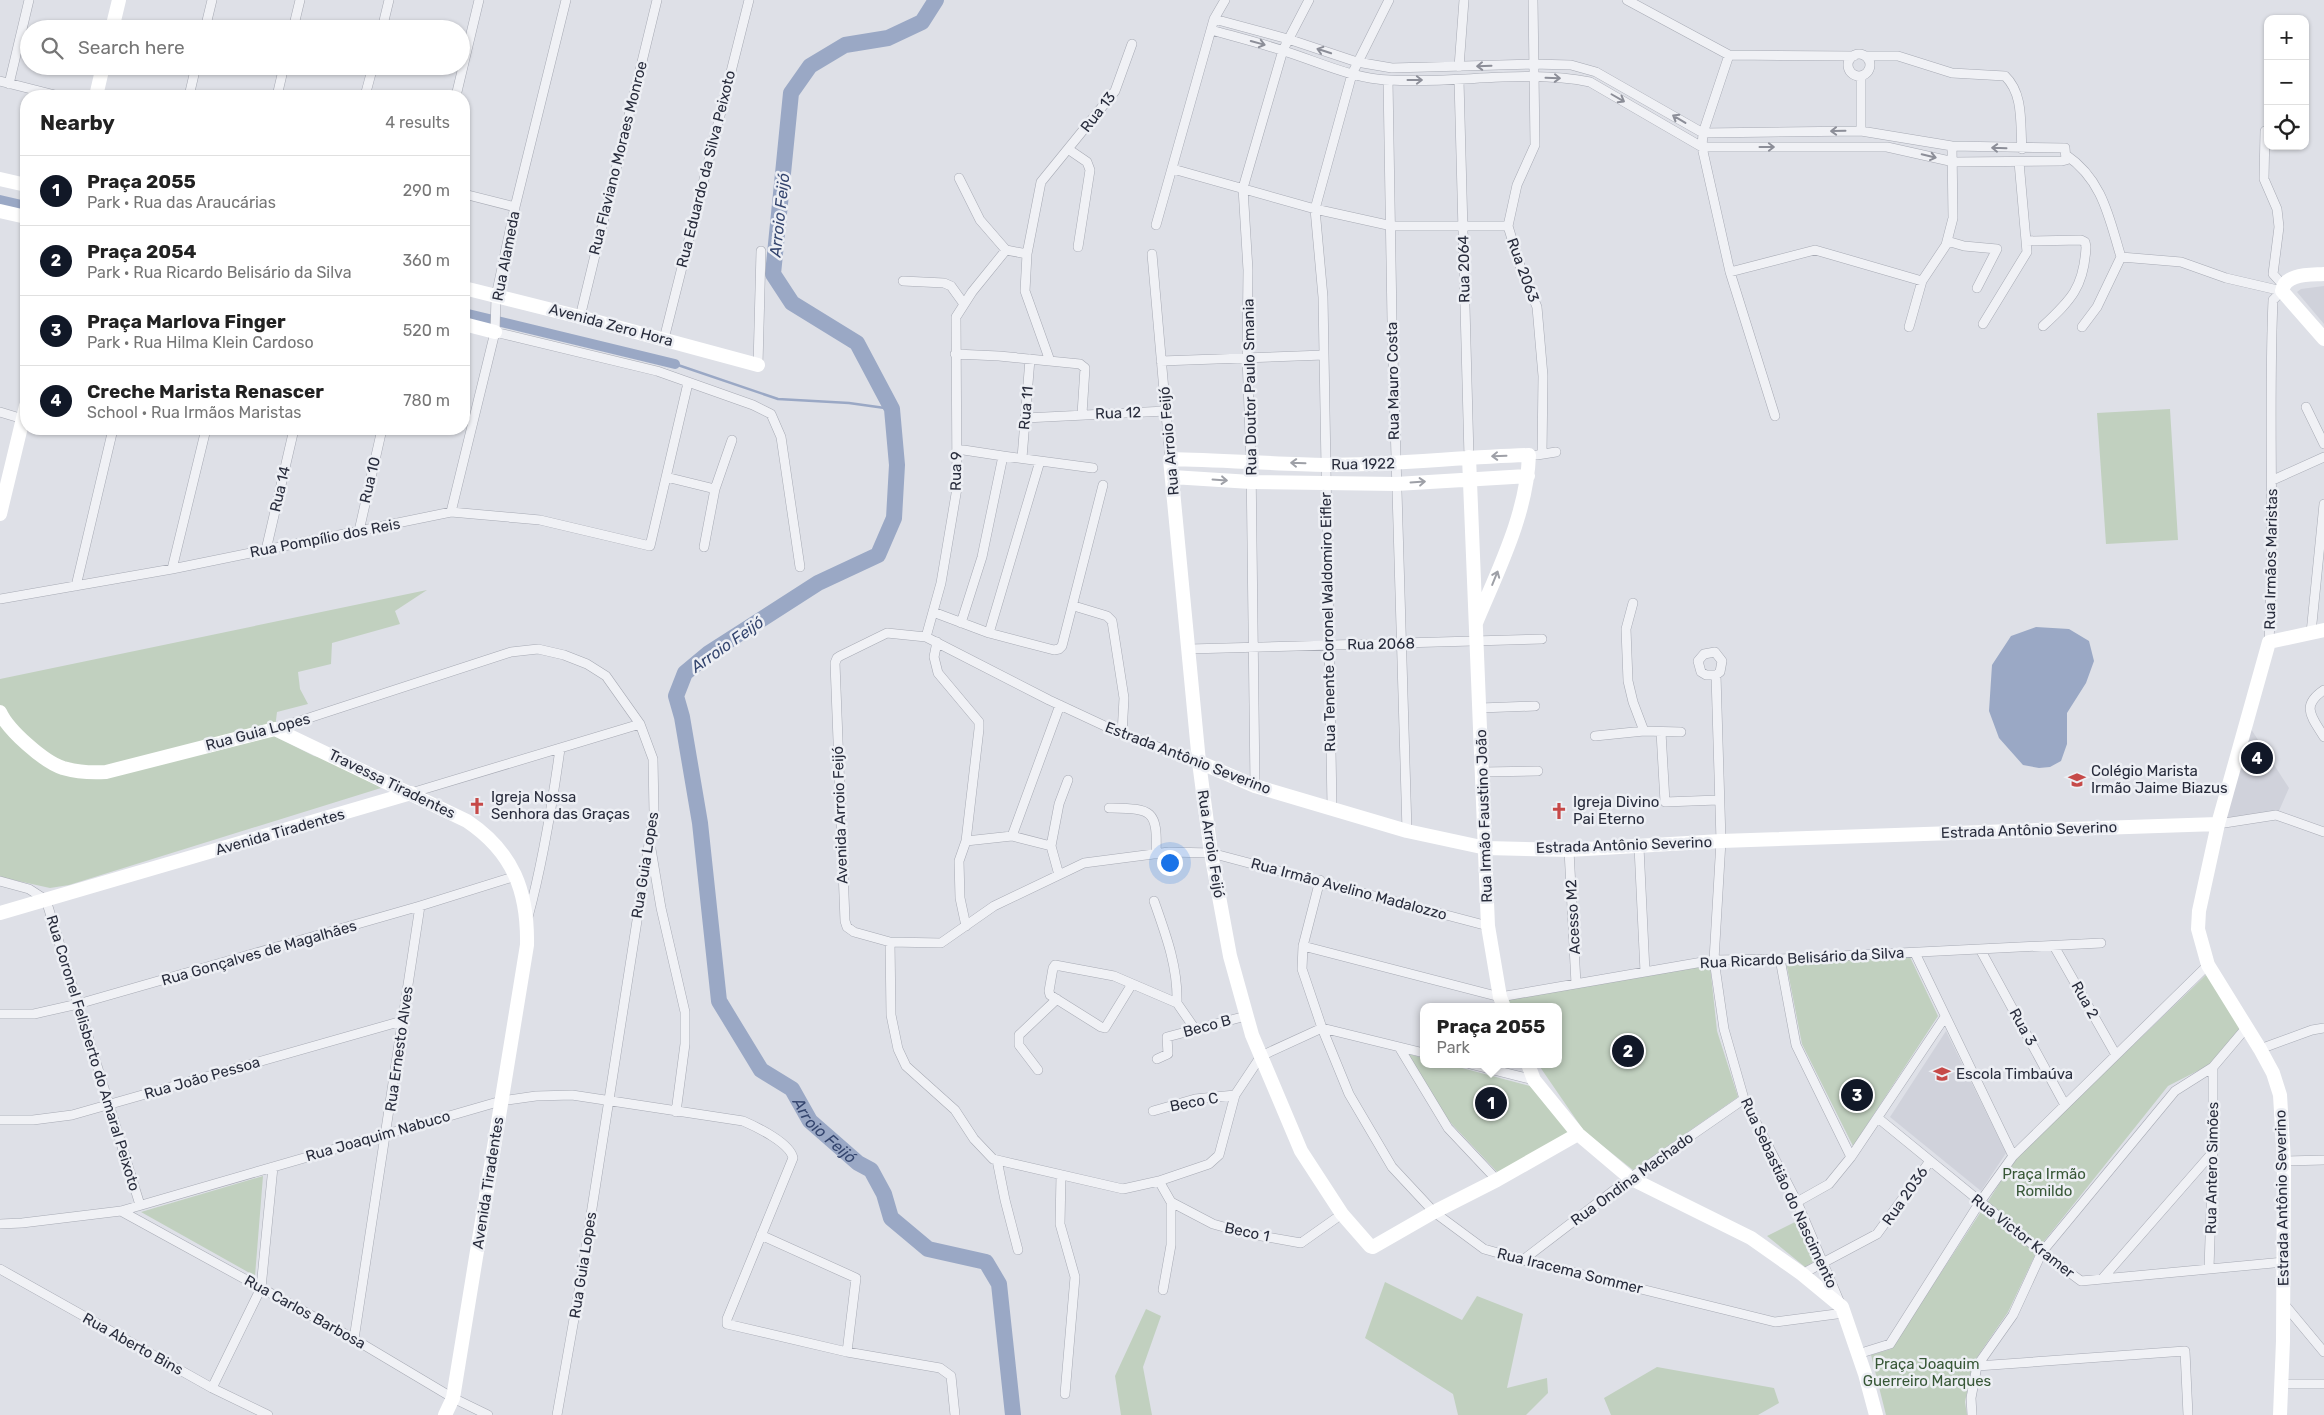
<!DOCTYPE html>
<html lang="en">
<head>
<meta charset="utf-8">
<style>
  :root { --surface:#fff; --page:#f6f6f6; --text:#222; --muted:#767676; --line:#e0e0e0; --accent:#111827 }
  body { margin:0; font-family:Rubik,sans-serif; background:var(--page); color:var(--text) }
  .controls { position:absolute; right:15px; top:15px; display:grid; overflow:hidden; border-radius:10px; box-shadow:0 1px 4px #0004 }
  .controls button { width:45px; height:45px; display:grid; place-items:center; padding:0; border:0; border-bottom:1px solid var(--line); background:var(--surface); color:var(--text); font:25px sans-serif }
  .you { position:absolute; left:1169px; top:862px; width:18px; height:18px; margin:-12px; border:4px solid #fff; border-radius:50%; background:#1a73e8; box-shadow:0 0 0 8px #1a73e833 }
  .badge { display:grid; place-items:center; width:32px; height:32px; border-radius:50%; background:var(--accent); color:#fff; font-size:16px; font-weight:700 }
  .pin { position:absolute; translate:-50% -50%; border:2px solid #fff; box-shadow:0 1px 5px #0006 }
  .popup { position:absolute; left:1420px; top:1003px; width:142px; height:65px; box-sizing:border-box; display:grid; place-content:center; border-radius:10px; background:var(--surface); filter:drop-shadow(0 1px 4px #0005); font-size:16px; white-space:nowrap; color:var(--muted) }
  .popup b { font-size:19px; color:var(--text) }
  .popup::after { content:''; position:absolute; left:50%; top:100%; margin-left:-10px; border:10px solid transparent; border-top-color:var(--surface) }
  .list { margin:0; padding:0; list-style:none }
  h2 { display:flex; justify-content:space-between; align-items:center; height:65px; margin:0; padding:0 20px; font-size:21px }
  h2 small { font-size:16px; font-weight:400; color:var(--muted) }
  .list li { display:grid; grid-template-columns:32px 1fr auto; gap:15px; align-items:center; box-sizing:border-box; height:70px; padding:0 20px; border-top:1px solid var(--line) }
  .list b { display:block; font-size:19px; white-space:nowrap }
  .list p { margin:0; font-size:16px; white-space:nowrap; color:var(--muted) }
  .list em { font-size:16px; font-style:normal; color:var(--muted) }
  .icon { flex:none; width:28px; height:28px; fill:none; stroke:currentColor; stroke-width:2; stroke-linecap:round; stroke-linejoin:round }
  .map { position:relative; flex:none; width:2324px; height:1415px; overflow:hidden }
  .search { position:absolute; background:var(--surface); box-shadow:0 1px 4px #0004; left:20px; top:20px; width:450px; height:55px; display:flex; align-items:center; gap:12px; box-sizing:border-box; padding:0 18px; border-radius:28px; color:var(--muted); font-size:19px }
  .panel { position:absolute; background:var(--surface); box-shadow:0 1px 4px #0004; left:20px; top:90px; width:450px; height:345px; border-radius:20px }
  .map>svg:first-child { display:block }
</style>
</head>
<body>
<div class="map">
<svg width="2324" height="1415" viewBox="0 0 2324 1415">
  <rect width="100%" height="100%" fill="#dee0e7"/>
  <path fill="#d0d2db" d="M2324 286V324L2297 292 2301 289Z
    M2251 729 2289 788 2278 813 2225 821Z
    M1946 1031 2006 1153 1981 1191 1890 1117Z"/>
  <path fill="#c1d0bf" d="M2170 409 2178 540 2106 544 2097 413Z
    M427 590 395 611 400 624 332 643 331 664 298 672 300 689 308 704 277 712 274 736 314 756 341 762 381 788 69 885 50 888 0 877V679Z
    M1910 957 1938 1016 1853 1146 1802 1044 1786 962Z
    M1710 965 1717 1031 1738 1097 1633 1170 1584 1131 1538 1064H1558V1007H1511L1507 999Z
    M2208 973 2242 1027 2215 1062 2168 1086 2041 1245 1987 1203 2015 1159Z
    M1408 1054 1423 1058 1424 1064H1447L1530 1086 1570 1134 1500 1175 1448 1120Z
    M263 1176 255 1276 141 1212Z
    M1982 1210 2036 1253 2008 1312 1973 1363 1965 1402 1967 1415H1886L1871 1355 1891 1349Z
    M1797 1221 1816 1258 1815 1261 1805 1267 1767 1236Z
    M1385 1282 1462 1320 1477 1296 1523 1314 1507 1388 1547 1378 1548 1393 1526 1415H1458L1453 1394 1365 1338Z
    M1146 1309 1161 1316 1143 1367 1152 1415H1121L1115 1376Z
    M1657 1367 1774 1388 1779 1403 1758 1415H1611L1604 1398Z"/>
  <path fill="#9aa8c5" d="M2036 627 2069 629 2089 641 2094 661 2086 683 2067 713V744L2061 761 2050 767 2039 768 2023 765 1999 738 1989 711 1992 665 2011 636Z"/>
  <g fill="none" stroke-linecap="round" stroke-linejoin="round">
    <path stroke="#9aa8c5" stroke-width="2.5" d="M675 364 778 399 849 403 892 409"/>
    <path stroke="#9aa8c5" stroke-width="10" d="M0 200 26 206
      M464 313 675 364"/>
    <path stroke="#9aa8c5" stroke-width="16" id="s1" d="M936 0 922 22 888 38 845 45 810 66 791 93 773 274 792 303 857 343 892 409 897 465 894 518 878 555 818 583 709 653 685 673 676 696 682 717 700 823 719 1001 761 1070 792 1089 810 1121 858 1163 871 1170 884 1194 891 1218 928 1249 986 1262 999 1284 1013 1415"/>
    <g stroke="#a7aab4" stroke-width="10">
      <path id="street" d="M1533 0 1535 145 1517 185 1508 226 1521 269 1537 307 1543 376 1542 454
        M1627 0 1729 55 1854 56
        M205 29 212 0
        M293 29 300 0
        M382 29 389 0
        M1211 30C1236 37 1260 43 1284 51 1319 62 1353 79 1390 80 1456 84 1525 69 1590 82L1702 147H1887L1954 162 2062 161 2066 160 2065 148 1952 146 1861 131 1703 133 1596 72 1571 65 1533 64 1392 68 1357 62 1288 39 1214 19
        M1848 65a11 11 0 1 1 22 0a11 11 0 1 1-22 0Z
        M1729 55 1703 133 1702 147 1730 272 1775 416
        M1865 56H1898L1952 73 2005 76C2024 94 2020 124 2022 149
        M1459 67 1464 0
        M1861 76V131
        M1388 80 1392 321 1407 831
        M1459 80 1469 457
        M0 81 59 96
        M9 84 29 0
        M189 96 196 66
        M277 96 284 66
        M365 96 373 66
        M456 96 479 0
        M2265 131 2264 179 2277 209 2279 227 2273 274 2283 285
        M1068 149 1087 162 1090 170 1078 247
        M2066 155C2103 180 2109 218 2121 257L2181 262 2226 278 2282 291
        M1173 169 1315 209 1392 226H1508
        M959 178 980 220 1006 250 1027 254
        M464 194 515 207
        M1156 225 1214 19 1225 0
        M1947 241 1964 246 1997 249 1977 288
        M2026 241 2081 240 2085 242 2086 247C2084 287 2071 300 2043 326
        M1152 254 1170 459
        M1730 272 1815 250 1922 281
        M903 281 944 283 951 286 964 304
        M580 317 657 0
        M1983 324 2027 252 2019 162
        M1909 327 1922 281 1946 245 1953 218 1952 146
        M2082 327 2097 307 2121 257
        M495 332 657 371 753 405 771 414 781 437 800 567
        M664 339 749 0
        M955 354 999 356 1080 364 1085 368 1082 414
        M1050 361 1025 291 1027 254 1041 182 1115 91 1132 44
        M1161 361 1324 355
        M758 365 761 251
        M2306 407 2324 444
        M0 412 23 419
        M1025 418 1166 411
        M957 449 1003 456 982 557 961 623
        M1537 455 1556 452
        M1003 456 1093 468
        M1022 458 1030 359
        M666 477 715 489
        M2273 480 2324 457
        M451 512 495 332 496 296 515 207 566 0
        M359 531 382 429
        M704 547 715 489 732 440
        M266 550 294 429
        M172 569 206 429
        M76 586 113 429
        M0 599 172 569 451 512 540 520 650 546 688 383
        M1633 603 1626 629 1628 681 1633 702 1644 731
        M1074 606 1107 616 1112 621 1124 698 1122 734
        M933 612 989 633 1040 461
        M989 633 1054 650 1059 649 1062 646 1103 485
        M2311 633 2324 504
        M926 637 941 583 957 488 956 317 972 292 1006 250
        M937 642 934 657 938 673 979 722V729L966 841 959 861 960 898 966 926
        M2269 642C2275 528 2268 414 2273 300L2282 291
        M1189 649 1542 639
        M1716 675H1706L1701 672 1698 661 1704 654 1715 652 1722 661 1720 672 1716 675 1721 841 1714 960 1724 1029 1744 1099 1797 1202 1840 1303
        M2324 690C2300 706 2312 717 2324 737
        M1480 708 1535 706
        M275 729 511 652 538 649 564 655 587 664 606 676 640 724 653 759 654 812 580 1285 557 1415
        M1661 732 1665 802 1718 800
        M1595 736 1644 731 1681 732
        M1199 762 1122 734 1049 700 926 637 887 633 840 656 837 658 835 663 845 921 847 927 854 932 890 942 941 943 994 906 1084 863 1169 852 1211 853 1488 926
        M1483 772 1538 771
        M1255 786 1251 461 1247 357 1248 270 1243 188 1283 50 1309 0
        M411 793 640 724
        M1332 807 1323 297 1315 209 1352 74 1389 0
        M1109 808C1151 809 1158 808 1156 854
        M2218 824 2276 815 2324 832
        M1012 836 1051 846
        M966 841 1012 836 1060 705
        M1639 847 1645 972
        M651 849 661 908 685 1012V1044L676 1112
        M1569 850 1576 984
        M1059 875 1051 846 1059 804 1068 780
        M1320 880 1303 946 1302 969 1322 1028 1349 1094 1392 1167 1434 1212 1484 1249 1523 1260 1775 1322 1844 1313
        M0 881 29 889 46 900 140 1205
        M1154 901C1166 935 1178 967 1177 1003
        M528 917C543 862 552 806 560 749
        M890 942 891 1015 898 1049 906 1066 955 1110 974 1139 993 1159 1123 1189 1159 1181 1209 1164 1219 1155 1235 1095 1261 1056 1322 1028 1424 1053
        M1303 946 1500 997 1714 960 1780 959 2101 943
        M2054 946 2116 1055
        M1980 949 2065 1105
        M1915 953 2013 1156
        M1780 959 1796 1045 1851 1157
        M1132 984 1105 1028 1101 1027 1050 995 1049 991 1053 968 1055 965 1114 976 1177 1003 1195 1029
        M0 1014H34L78 1004 420 906 516 876
        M1399 1047 1448 1128 1497 1180
        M2260 1049 2312 1030 2324 1028
        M1157 1059 1168 1054 1167 1037 1246 1016
        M1470 1064 1534 1080
        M1038 1070 1019 1045V1035L1057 999
        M1153 1111 1195 1099 1235 1095
        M1878 1118 2042 1252 2081 1281 2284 1262
        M0 1120H33L72 1115 402 1021
        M997 1160 1005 1200 1018 1250
        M2284 1161 2324 1160
        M1061 1175 1060 1224 1075 1277 1065 1394
        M1159 1181 1171 1202 1213 1224 1245 1233 1301 1243 1342 1214
        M1797 1202 1829 1184 1851 1157 1945 1017
        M121 1211 354 1339 453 1398 488 1415
        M0 1224 22 1223 121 1211 501 1101 536 1096 572 1095 743 1121C757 1127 790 1143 793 1158L727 1319V1324L847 1352 940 1368 951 1376 955 1415
        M761 1235 856 1278 847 1352
        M1523 1260 1630 1178 1744 1099
        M2209 1268 2213 1152V1067
        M0 1269 212 1388 268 1415
        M1802 1274 1877 1234 1930 1161
        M2102 1279 2213 1152
        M1163 1290 1171 1245V1202
        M2284 1304 2324 1352
        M354 1339 420 906
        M1858 1354 1890 1344 1980 1202 2013 1156 2208 965
        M1977 1366 2185 1351 2188 1415
        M2282 1384H2324
        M212 1388 261 1288 273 1167
        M1972 1415 1971 1398 1977 1366 2013 1315 2042 1252 2175 1091 2213 1067 2246 1028"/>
    </g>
    <use href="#street" stroke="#f0f1f5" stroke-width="9"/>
    <path stroke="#fff" stroke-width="14" d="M112 29 119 0
      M96 96 103 66
      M0 179 26 185
      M0 211 26 217
      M2324 274C2310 275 2285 273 2282 291L2324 339
      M464 288 580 317 758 365
      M464 324 495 332
      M1469 457 1488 926 1500 997 1504 1007
      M1172 477 1251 482 1396 484 1528 476
      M0 514 26 406
      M1476 623C1498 570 1527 514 1529 455 1461 457 1394 465 1326 465 1274 464 1222 460 1170 459L1199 762 1211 853 1230 956 1252 1035 1301 1151 1342 1214 1370 1246 1373 1247 1434 1212 1497 1180 1578 1134
      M0 712C8 730 44 762 63 768 77 772 91 773 106 772L275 729 467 821C513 852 528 891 527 945L453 1398 445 1415
      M1199 762 1255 786 1407 831 1486 848 1569 850 1721 841 2218 824
      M0 913 411 793
      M1528 1064 1534 1080 1578 1134 1630 1178 1751 1238 1802 1274 1842 1307 1865 1374 1876 1415
      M2280 1415 2283 1341 2284 1161 2280 1095 2273 1073 2260 1049 2208 965 2198 929 2199 911 2218 824 2269 642 2324 630"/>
  </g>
  <defs><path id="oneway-shaft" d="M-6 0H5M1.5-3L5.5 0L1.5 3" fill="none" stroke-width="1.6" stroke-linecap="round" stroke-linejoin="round" transform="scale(1.25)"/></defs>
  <g stroke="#8c8e98">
    <use href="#oneway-shaft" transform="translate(1258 43) rotate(15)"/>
    <use href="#oneway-shaft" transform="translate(1324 51) rotate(-162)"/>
    <use href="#oneway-shaft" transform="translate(1484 66) rotate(178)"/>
    <use href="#oneway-shaft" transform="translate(1553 78) rotate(2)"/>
    <use href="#oneway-shaft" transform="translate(1415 80)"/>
    <use href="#oneway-shaft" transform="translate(1618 98) rotate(30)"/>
    <use href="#oneway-shaft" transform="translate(1679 119) rotate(-149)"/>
    <use href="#oneway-shaft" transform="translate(1838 131) rotate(179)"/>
    <use href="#oneway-shaft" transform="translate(1767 147)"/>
    <use href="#oneway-shaft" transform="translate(1999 148) rotate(-178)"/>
    <use href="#oneway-shaft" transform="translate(1929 156) rotate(13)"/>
  </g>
  <g stroke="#9ea0a7">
    <use href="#oneway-shaft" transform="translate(1499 456) rotate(178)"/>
    <use href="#oneway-shaft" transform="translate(1298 463) rotate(-178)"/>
    <use href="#oneway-shaft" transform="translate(1220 480) rotate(4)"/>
    <use href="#oneway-shaft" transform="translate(1418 482) rotate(-4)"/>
    <use href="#oneway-shaft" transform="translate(1495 578) rotate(-68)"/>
  </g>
  <defs>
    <g id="school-bare" transform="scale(1.35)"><path d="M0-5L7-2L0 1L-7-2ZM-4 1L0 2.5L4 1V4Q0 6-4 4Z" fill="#c64948" stroke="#edeff4" stroke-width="2.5" paint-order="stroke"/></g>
    <g id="church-bare" transform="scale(1.35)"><path d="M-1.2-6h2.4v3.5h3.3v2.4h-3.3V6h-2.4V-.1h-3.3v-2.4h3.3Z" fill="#c64948" stroke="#edeff4" stroke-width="2.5" paint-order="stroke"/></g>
  </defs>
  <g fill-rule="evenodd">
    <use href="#school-bare" x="2077" y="780"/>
    <use href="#church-bare" x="477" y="806"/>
    <use href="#church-bare" x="1559" y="811"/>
    <use href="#school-bare" x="1942" y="1074"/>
  </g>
  <g text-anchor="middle" stroke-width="5" stroke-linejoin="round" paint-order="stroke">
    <g font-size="15" fill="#282c3c" stroke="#edeff4">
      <text transform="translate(1098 112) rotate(-52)" y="5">Rua 13</text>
      <text transform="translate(618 158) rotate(-76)" y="5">Rua Flaviano Moraes Monroe</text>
      <text transform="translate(706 169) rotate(-76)" y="5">Rua Eduardo da Silva Peixoto</text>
      <text transform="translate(506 256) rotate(-79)" y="5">Rua Alameda</text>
      <text transform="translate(1464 269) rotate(-91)" y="5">Rua 2064</text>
      <text transform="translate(1523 270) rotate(70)" y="5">Rua 2063</text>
      <text transform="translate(611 325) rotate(15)" y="5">Avenida Zero Hora</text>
      <text transform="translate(1393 381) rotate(-91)" y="5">Rua Mauro Costa</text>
      <text transform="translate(1250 387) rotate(-91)" y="5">Rua Doutor Paulo Smania</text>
      <text transform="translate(1026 408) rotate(-85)" y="5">Rua 11</text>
      <text transform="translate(1118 413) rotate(-2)" y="5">Rua 12</text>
      <text transform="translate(1169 441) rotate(-95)" y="5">Rua Arroio Feijó</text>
      <text transform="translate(1363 464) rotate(-1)" y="5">Rua 1922</text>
      <text transform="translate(956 471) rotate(-89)" y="5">Rua 9</text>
      <text transform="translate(370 480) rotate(-77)" y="5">Rua 10</text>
      <text transform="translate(280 489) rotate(-77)" y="5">Rua 14</text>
      <text transform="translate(325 538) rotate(-11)" y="5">Rua Pompílio dos Reis</text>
      <text transform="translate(2271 559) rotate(-89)" y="5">Rua Irmãos Maristas</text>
      <text transform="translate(1328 622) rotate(-91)" y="5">Rua Tenente Coronel Waldomiro Eifler</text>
      <text transform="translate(1381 644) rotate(-1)" y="5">Rua 2068</text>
      <text transform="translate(258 732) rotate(-15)" y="5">Rua Guia Lopes</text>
      <text transform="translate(1188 758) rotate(21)" y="5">Estrada Antônio Severino</text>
      <text transform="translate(392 784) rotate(26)" y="5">Travessa Tiradentes</text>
      <text transform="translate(840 815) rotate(-92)" y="5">Avenida Arroio Feijó</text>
      <text transform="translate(1484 816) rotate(-92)" y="5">Rua Irmão Faustino João</text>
      <text transform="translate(2029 830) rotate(-2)" y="5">Estrada Antônio Severino</text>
      <text transform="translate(280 832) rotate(-16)" y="5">Avenida Tiradentes</text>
      <text transform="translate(1211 844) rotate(81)" y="5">Rua Arroio Feijó</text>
      <text transform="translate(1624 845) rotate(-2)" y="5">Estrada Antônio Severino</text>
      <text transform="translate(645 865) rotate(-81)" y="5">Rua Guia Lopes</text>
      <text transform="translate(1349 889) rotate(15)" y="5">Rua Irmão Avelino Madalozzo</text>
      <text transform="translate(1573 917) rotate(-93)" y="5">Acesso M2</text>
      <text transform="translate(259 953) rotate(-16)" y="5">Rua Gonçalves de Magalhães</text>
      <text transform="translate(1802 958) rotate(-3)" y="5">Rua Ricardo Belisário da Silva</text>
      <text transform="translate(2085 1000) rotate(61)" y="5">Rua 2</text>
      <text transform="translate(1207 1026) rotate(-15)" y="5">Beco B</text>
      <text transform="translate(2023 1027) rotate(61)" y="5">Rua 3</text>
      <text transform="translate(399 1049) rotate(-82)" y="5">Rua Ernesto Alves</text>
      <text transform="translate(93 1053) rotate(73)" y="5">Rua Coronel Felisberto do Amaral Peixoto</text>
      <text transform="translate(202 1078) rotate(-16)" y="5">Rua João Pessoa</text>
      <text transform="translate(1194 1102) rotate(-11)" y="5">Beco C</text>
      <text transform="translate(378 1136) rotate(-16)" y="5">Rua Joaquim Nabuco</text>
      <text transform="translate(2212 1168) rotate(-89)" y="5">Rua Antero Simões</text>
      <text transform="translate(1632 1179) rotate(-36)" y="5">Rua Ondina Machado</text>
      <text transform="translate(488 1183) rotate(-81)" y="5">Avenida Tiradentes</text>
      <text transform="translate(1789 1193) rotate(65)" y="5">Rua Sebastião do Nascimento</text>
      <text transform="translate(1905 1196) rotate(-55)" y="5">Rua 2036</text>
      <text transform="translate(2282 1198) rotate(-91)" y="5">Estrada Antônio Severino</text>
      <text transform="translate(1247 1232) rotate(12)" y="5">Beco 1</text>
      <text transform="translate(2023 1236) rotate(38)" y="5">Rua Victor Kramer</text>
      <text transform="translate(583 1265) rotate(-81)" y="5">Rua Guia Lopes</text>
      <text transform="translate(1570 1271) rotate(14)" y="5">Rua Iracema Sommer</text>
      <text transform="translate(305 1312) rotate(29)" y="5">Rua Carlos Barbosa</text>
      <text transform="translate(133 1344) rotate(29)" y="5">Rua Aberto Bins</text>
    </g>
    <g font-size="15" fill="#282c3c" stroke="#edeff4" text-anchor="start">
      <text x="2091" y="776">Colégio Marista<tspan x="2091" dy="17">Irmão Jaime Biazus</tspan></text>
      <text x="491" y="802">Igreja Nossa<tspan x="491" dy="17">Senhora das Graças</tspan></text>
      <text x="1573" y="807">Igreja Divino<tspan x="1573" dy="17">Pai Eterno</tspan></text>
      <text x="1956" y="1079">Escola Timbaúva</text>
    </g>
    <g font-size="15" fill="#375736" stroke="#edeff4">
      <text x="2044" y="1179">Praça Irmão<tspan x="2044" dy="17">Romildo</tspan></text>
      <text x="1927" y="1369">Praça Joaquim<tspan x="1927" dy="17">Guerreiro Marques</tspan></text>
    </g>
    <g font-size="16" font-style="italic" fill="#34456e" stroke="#edeff4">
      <text transform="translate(779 215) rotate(-84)" y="6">Arroio Feijó</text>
      <text transform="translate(727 644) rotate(-35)" y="6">Arroio Feijó</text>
      <text dy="6" stroke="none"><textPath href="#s1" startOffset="1429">Arroio Feijó</textPath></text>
    </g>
  </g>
</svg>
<div class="controls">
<button>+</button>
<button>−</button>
<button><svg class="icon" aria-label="locate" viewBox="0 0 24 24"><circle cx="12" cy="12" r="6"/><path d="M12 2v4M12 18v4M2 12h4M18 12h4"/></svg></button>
</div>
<div class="you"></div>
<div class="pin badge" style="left:1491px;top:1103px">1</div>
<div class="popup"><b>Praça 2055</b>Park</div>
<div class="pin badge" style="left:1628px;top:1051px">2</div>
<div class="pin badge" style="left:1857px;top:1095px">3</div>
<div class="pin badge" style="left:2257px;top:758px">4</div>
<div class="search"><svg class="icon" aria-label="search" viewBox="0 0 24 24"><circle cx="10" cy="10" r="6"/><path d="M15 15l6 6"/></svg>Search here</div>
<section class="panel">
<h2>Nearby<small>4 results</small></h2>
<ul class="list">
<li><span class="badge">1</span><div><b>Praça 2055</b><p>Park · Rua das Araucárias</p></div><em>290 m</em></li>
<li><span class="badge">2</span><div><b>Praça 2054</b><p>Park · Rua Ricardo Belisário da Silva</p></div><em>360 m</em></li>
<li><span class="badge">3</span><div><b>Praça Marlova Finger</b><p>Park · Rua Hilma Klein Cardoso</p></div><em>520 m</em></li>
<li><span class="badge">4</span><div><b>Creche Marista Renascer</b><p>School · Rua Irmãos Maristas</p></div><em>780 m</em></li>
</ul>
</section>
</div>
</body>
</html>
